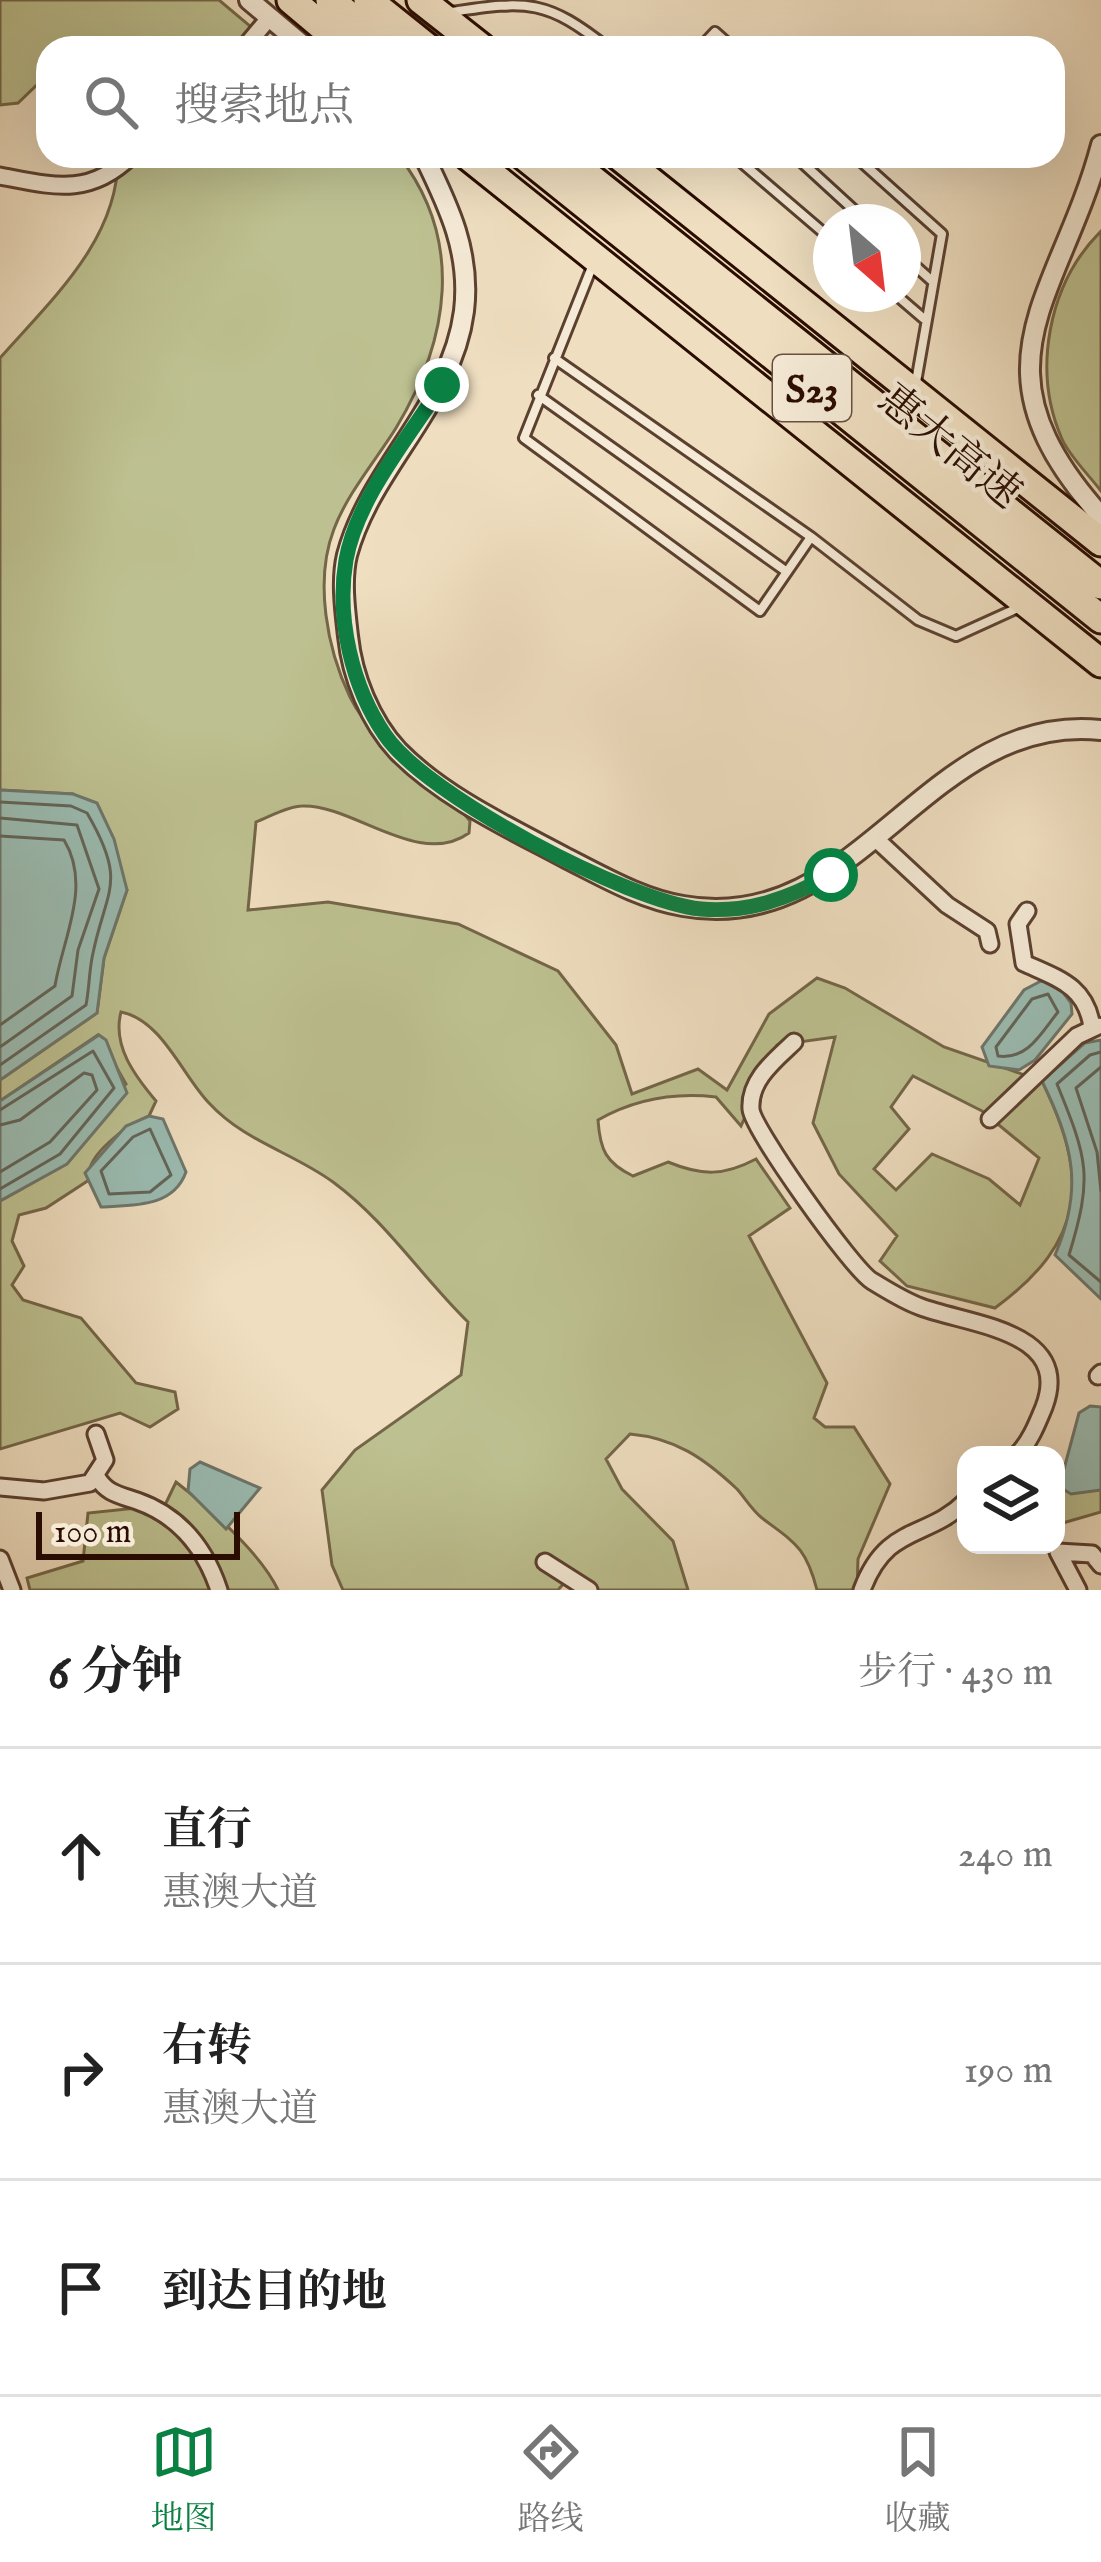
<!DOCTYPE html>
<html lang="zh">
<head>
<meta charset="utf-8">
<style>
  :root { --surface:#fff; --page:#f6f6f6; --text:#222; --muted:#767676; --line:#e0e0e0; --accent:#0b8043 }
  body { margin:0; font-family:"IM FELL English","Noto Serif SC",serif; background:var(--page); color:var(--text) }
  .controls { position:absolute; right:36px; bottom:36px; display:grid; overflow:hidden; border-radius:24px; box-shadow:0 12px 48px #0002 }
  .controls button { width:108px; height:108px; display:grid; place-items:center; padding:0; border:0; border-bottom:3px solid var(--line); background:var(--surface); color:var(--text); font:60px sans-serif }
  .compass { position:absolute; left:813px; top:204px; width:108px; height:108px; border-radius:50%; background:var(--surface); box-shadow:0 12px 48px #0002; rotate:152deg }
  .scale { position:absolute; left:36px; bottom:30px; width:204px; box-sizing:border-box; padding-left:12px; border:6px solid #2a0c00; border-top:0; font-size:33px; line-height:42px; white-space:nowrap; color:#2a0c00; -webkit-text-stroke:9px #f5ead6; paint-order:stroke }
  .stop { position:absolute; width:36px; height:36px; margin:-27px; border:9px solid #0b8043; border-radius:50%; background:#fff }
  .stop.end { background:#0b8043; border-color:#fff; box-shadow:0 3px 12px #0008 }
  .list { margin:0; padding:0; list-style:none }
  h2 { display:flex; justify-content:space-between; align-items:center; height:156px; margin:0; padding:0 48px; font-size:51px }
  h2 small { font-size:39px; font-weight:400; color:var(--muted) }
  .list li { display:grid; grid-template-columns:78px 1fr auto; gap:36px; align-items:center; box-sizing:border-box; height:216px; padding:0 48px; border-top:3px solid var(--line) }
  .list b { display:block; font-size:45px; white-space:nowrap }
  .list p { margin:0; font-size:39px; white-space:nowrap; color:var(--muted) }
  .list em { font-size:39px; font-style:normal; color:var(--muted) }
  .icon { flex:none; width:66px; height:66px; fill:none; stroke:currentColor; stroke-width:2; stroke-linecap:round; stroke-linejoin:round }
  .map { position:relative; flex:none; width:1101px; height:1590px; overflow:hidden }
  .search { position:absolute; background:var(--surface); box-shadow:0 12px 48px #0002; left:36px; right:36px; top:36px; height:132px; display:flex; align-items:center; gap:30px; box-sizing:border-box; padding:0 42px; border-radius:36px; color:var(--muted); font-size:45px }
  .sheet { height:804px; background:var(--surface) }
  nav { display:flex; justify-content:space-around; align-items:center; box-sizing:border-box; height:168px; border-top:3px solid var(--line); background:var(--surface); font-size:33px; color:var(--muted) }
  nav a { display:grid; justify-items:center; gap:6px }
  nav .on { color:var(--accent) }
  .map>svg:first-child { display:block }
</style>
</head>
<body>
<div class="map">
<svg width="1101" height="1590" viewBox="0 0 1101 1590">
  <rect width="100%" height="100%" fill="#efdec0"/>
  <filter id="stains"><feTurbulence type="fractalNoise" baseFrequency=".00167" numOctaves="4"/><feColorMatrix values="0 0 0 0 .2 0 0 0 0 .09 0 0 0 0 .02 0 0 0 .5 -.17"/></filter>
  <radialGradient id="worn" r=".72"><stop offset=".6" stop-color="#630" stop-opacity="0"/><stop offset="1" stop-color="#630" stop-opacity=".3"/></radialGradient>
  <path fill="#bdc090" stroke="#746648" stroke-width="3" fill-rule="evenodd" d="M0 0H219L276 48H48V74L18 103 0 105Z
    M118 156H399C465 241 449 340 396 428 376 460 347 494 334 529 314 581 327 649 350 697 376 750 435 775 470 821L469 833C419 869 353 804 302 806 288 806 269 817 256 822L248 910 328 902 458 924 558 971 616 1045 632 1094 698 1069 727 1090 769 1014 817 978 845 988 944 1047 1042 1081C1090 1179 1086 1241 995 1308L907 1286 880 1261 897 1236 839 1174 813 1123 835 1037 777 1045 741 1126 716 1097C673 1092 635 1099 598 1120 600 1150 606 1163 633 1176L668 1162C702 1176 724 1176 756 1159L790 1208 749 1236 827 1383 814 1418 825 1427H854L890 1484 858 1559 857 1590H817C806 1547 795 1543 762 1518 752 1510 745 1498 737 1489 704 1458 675 1438 630 1434L606 1459 622 1489 673 1541 688 1590H594L571 1575 558 1590H343L332 1565 322 1490 355 1450 461 1375 468 1322C421 1276 386 1221 333 1182 292 1152 245 1142 209 1103 182 1075 162 1020 121 1012 112 1046 135 1076 156 1101L149 1116C128 1125 84 1155 89 1180L46 1208 19 1215 12 1241 24 1266 12 1285 23 1300 81 1318 136 1383 175 1392 178 1409 150 1427 120 1413 0 1449V1201L23 1188 126 1084 98 1035 0 1101V1080L97 1013 104 958 127 890 73 794 0 790V358C52 299 119 239 118 156ZM913 1076 982 1111 1039 1158 1020 1205 989 1179 932 1154 896 1190 874 1169 909 1129 891 1107Z
    M1101 231V491C1089 475 1070 457 1062 439 1032 371 1048 284 1101 231Z
    M176 1482C208 1507 261 1553 278 1590H30L27 1578 83 1561 88 1513 165 1505Z
    M1056 1484 1101 1490V1512L1056 1525Z"/>
  <path fill="#9abcb2" stroke="#6d766b" stroke-width="3" d="M0 790 73 794 97 803 114 839 127 890 104 958 97 1013 0 1080Z
    M1041 981 1056 983 1071 1003 1072 1014 1035 1060 1019 1070 989 1066 982 1047 1024 990Z
    M99 1035 106 1040 127 1093 67 1164 0 1201V1101Z
    M1101 1040V1299L1055 1255C1084 1188 1073 1145 1042 1081L1085 1043Z
    M149 1116 163 1119 186 1172C173 1208 133 1205 101 1207L85 1173 126 1126Z
    M1090 1406 1101 1407V1490L1071 1494 1061 1488V1480L1079 1413Z
    M200 1462 260 1488 226 1529 188 1491 190 1469Z"/>
  <g fill="none" stroke-linecap="round" stroke-linejoin="round">
    <path stroke="#626459" stroke-width="3" d="M0 802 71 806 87 813C129 885 105 889 92 958 89 974 89 990 86 1005L0 1065
      M0 818 77 825 99 889 78 950 72 996 0 1047
      M0 836 64 840C92 886 63 937 55 986L0 1025
      M1048 994 1058 1012C1041 1033 1028 1060 998 1056L996 1047 1032 999Z
      M1101 1052 1090 1055 1057 1084C1088 1160 1093 1176 1069 1255L1101 1282
      M1101 1067 1076 1088 1097 1152 1101 1191
      M0 1110 93 1051 114 1088 60 1154 0 1189
      M0 1125 20 1120 84 1073 92 1075 97 1090 50 1142 0 1172
      M150 1129 171 1175 150 1192 109 1194 101 1171 133 1137Z"/>
    <g stroke="#5b4030" stroke-width="14">
      <path id="service" d="M452 12C529 0 547 0 608 48
        M700 48 715 32 733 48
        M734 156 831 239
        M795 156 867 222
        M855 156 942 234 916 382
        M903 255 931 280
        M594 262 524 438 760 611 811 537 918 620 956 636 1020 607
        M895 294 923 318
        M554 358 811 537
        M538 395 787 572"/>
    </g>
    <g stroke="#5b4030" stroke-width="21">
      <path id="minor" d="M244 48 270 17
        M0 176C53 186 89 197 131 156
        M876 839 947 905 987 931 990 944
        M1027 911 1018 924 1024 963C1059 979 1086 986 1092 1027
        M794 1042C775 1060 749 1080 751 1109 752 1128 852 1269 872 1281 887 1290 904 1301 921 1307 969 1325 1073 1330 1044 1407 1037 1424 1030 1442 1017 1455
        M990 1119 1077 1036 1098 1026
        M1098 1376 1101 1373
        M97 1477C107 1494 120 1495 137 1501 180 1516 205 1548 219 1590
        M0 1487 44 1491 90 1483 105 1460 96 1434
        M0 1559 12 1590
        M545 1562 589 1590
        M862 1590C887 1523 927 1540 966 1501
        M1078 1590 1058 1552 1092 1554 1101 1565"/>
    </g>
    <g stroke="#5b4030" stroke-width="24">
      <path id="tertiary" d="M249 0 306 48
        M1101 145C1060 299 964 364 1101 516
        M424 156C449 207 471 253 464 311 452 405 371 466 347 555 341 580 345 610 348 636 352 676 370 721 398 751 443 797 510 828 566 858 604 877 641 899 683 906 860 938 927 711 1101 730"/>
    </g>
    <g stroke="#2a0c00" stroke-width="33">
      <path id="motorway" d="M291 0 348 48
        M330 0 389 48
        M368 0 428 48
        M421 0 482 48
        M468 156 1101 663
        M524 156 1101 619
        M563 156 1101 585
        M619 156 1101 542"/>
    </g>
    <use href="#service" stroke="#f5ead6" stroke-width="8"/>
    <use href="#minor" stroke="#f5ead6" stroke-width="15"/>
    <use href="#tertiary" stroke="#f5ead6" stroke-width="18"/>
    <use href="#motorway" stroke="#efdec0" stroke-width="27"/>
  </g>
  <g fill="none" stroke-linecap="round" stroke-linejoin="round">
    <path stroke="#0b8043" stroke-width="15" d="M442 385C409 437 357 498 346 560 336 618 352 687 385 735 426 796 629 902 701 909 750 913 789 898 831 875"/>
  </g>
  <g text-anchor="middle" stroke-width="9" stroke-linejoin="round" paint-order="stroke">
    <rect fill="#f5ead6" stroke="#674f40" stroke-width="3" x="773" y="355" width="78" height="66" rx="9"/>
    <g font-size="39" font-weight="bold" fill="#2a0c00">
      <text x="812" y="402">S23</text>
    </g>
    <g font-size="42" fill="#2a0c00" stroke="#f5ead6">
      <text transform="translate(951 445) rotate(39)" y="15">惠大高速</text>
    </g>
  </g>
  <rect width="100%" height="100%" filter="url(#stains)"/>
  <rect width="100%" height="100%" fill="url(#worn)"/>
</svg>
<div class="controls">
<button><svg class="icon" aria-label="layers" viewBox="0 0 24 24"><path d="M12 4l9 5-9 5-9-5zM3 14l9 5 9-5"/></svg></button>
</div>
<svg class="compass" viewBox="-18 -18 36 36"><path d="M0-13l5 13h-10z" fill="#e53935"/><path d="M0 13l5-13h-10z" fill="#767676"/></svg>
<div class="scale">100 m</div>
<div class="stop" style="left:831px;top:875px"></div>
<div class="stop end" style="left:442px;top:385px"></div>
<div class="search"><svg class="icon" aria-label="search" viewBox="0 0 24 24"><circle cx="10" cy="10" r="6"/><path d="M15 15l6 6"/></svg>搜索地点</div>
</div>
<section class="sheet">
<h2>6 分钟<small>步行 · 430 m</small></h2>
<ul class="list">
<li><svg class="icon" aria-label="ahead" viewBox="0 0 24 24"><path d="M12 20V5M6 11l6-6 6 6"/></svg><div><b>直行</b><p>惠澳大道</p></div><em>240 m</em></li>
<li><svg class="icon" aria-label="right" viewBox="0 0 24 24"><path d="M7 20v-9h11M14 6l5 5-5 5"/></svg><div><b>右转</b><p>惠澳大道</p></div><em>190 m</em></li>
<li><svg class="icon" aria-label="arrive" viewBox="0 0 24 24"><path d="M6 21V4h12l-3 4 3 4H6"/></svg><div><b>到达目的地</b></div></li>
</ul>
</section>
<nav>
<a class="on"><svg class="icon" aria-label="map" viewBox="0 0 24 24"><path d="M3 6l6-2 6 2 6-2v14l-6 2-6-2-6 2zM9 4v14M15 6v14"/></svg>地图</a>
<a><svg class="icon" aria-label="directions" viewBox="0 0 24 24"><path d="M12 3l9 9-9 9-9-9zM9 14v-3h6M13 9l2 2-2 2"/></svg>路线</a>
<a><svg class="icon" aria-label="saved" viewBox="0 0 24 24"><path d="M7 4h10v16l-5-4-5 4z"/></svg>收藏</a>
</nav>
</body>
</html>
